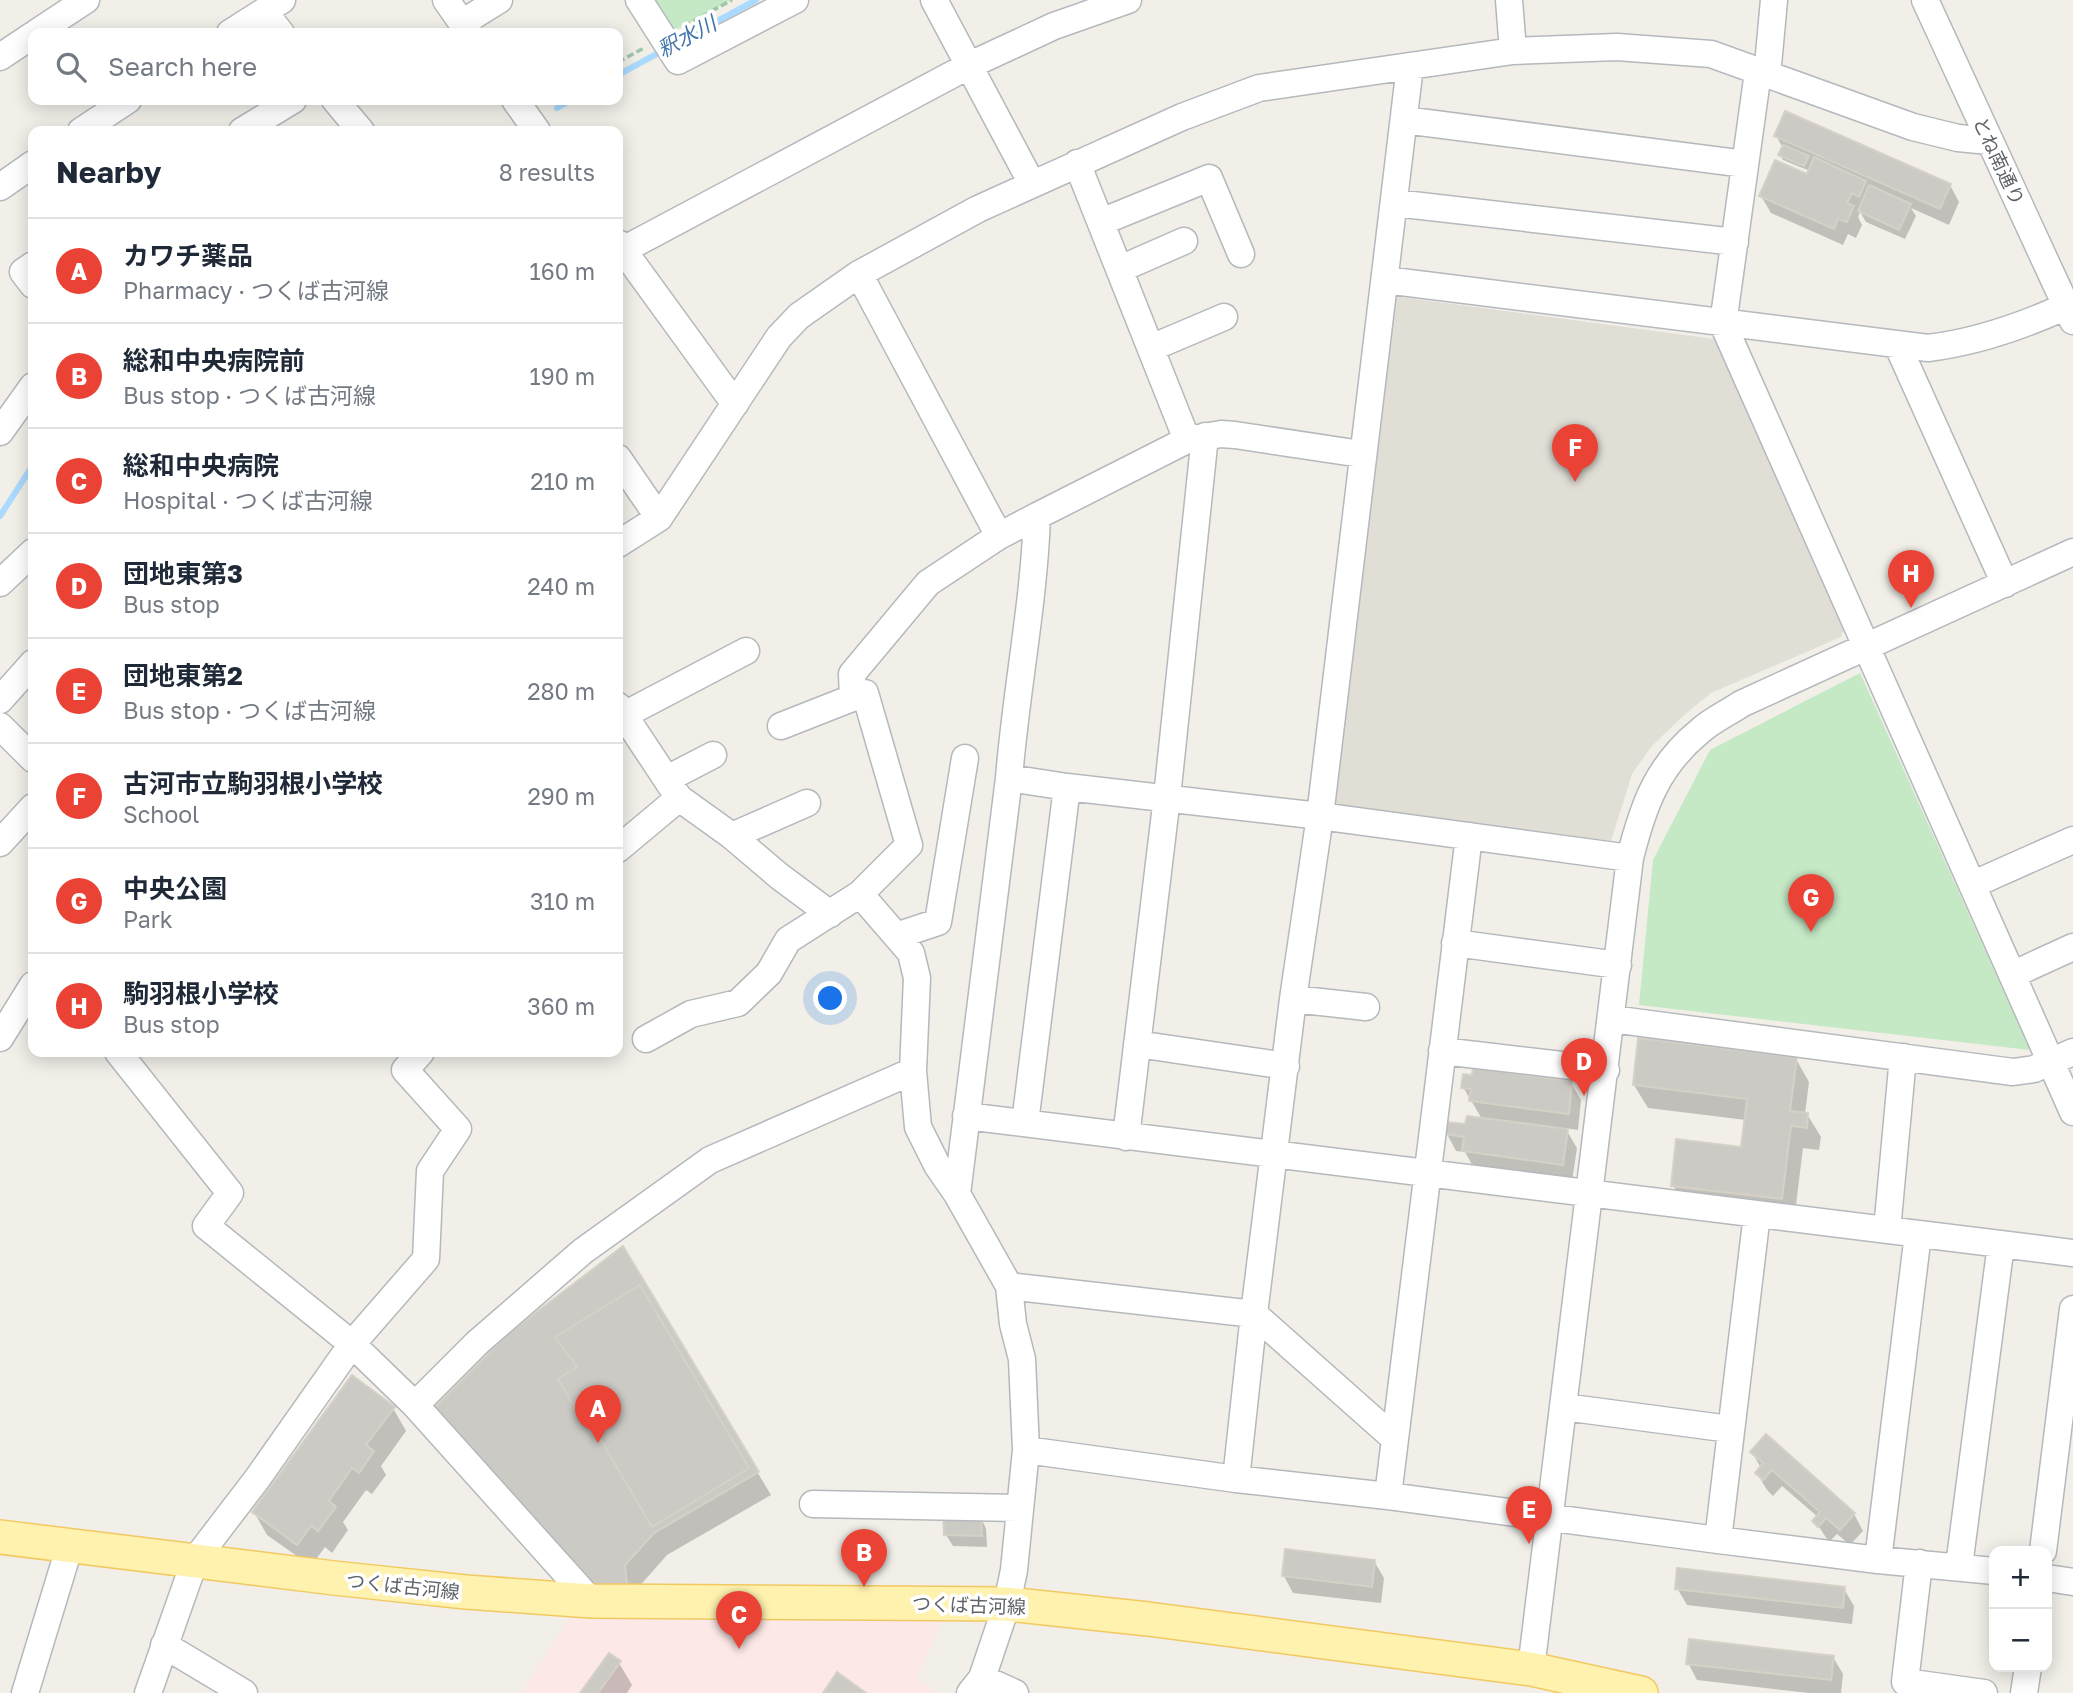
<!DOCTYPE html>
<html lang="en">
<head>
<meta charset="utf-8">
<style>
  :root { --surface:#fff; --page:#f6f6f7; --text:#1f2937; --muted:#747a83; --line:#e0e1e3; --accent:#ea4335 }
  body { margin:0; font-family:"Golos Text","Noto Sans JP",sans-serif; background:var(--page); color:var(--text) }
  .controls { position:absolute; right:21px; bottom:21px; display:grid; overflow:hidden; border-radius:14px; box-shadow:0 4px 18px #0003 }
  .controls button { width:63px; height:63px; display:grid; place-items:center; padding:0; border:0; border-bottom:2px solid var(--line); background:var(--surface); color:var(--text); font:35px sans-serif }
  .you { position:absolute; left:831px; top:999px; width:24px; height:24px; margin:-18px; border:5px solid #fff; border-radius:50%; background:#1a73e8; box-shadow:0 0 0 10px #1a73e833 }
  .badge { display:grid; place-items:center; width:46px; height:46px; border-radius:50%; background:var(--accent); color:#fff; font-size:23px; font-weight:700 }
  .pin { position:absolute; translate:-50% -58px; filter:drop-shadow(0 2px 4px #0008) }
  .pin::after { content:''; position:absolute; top:37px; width:24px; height:21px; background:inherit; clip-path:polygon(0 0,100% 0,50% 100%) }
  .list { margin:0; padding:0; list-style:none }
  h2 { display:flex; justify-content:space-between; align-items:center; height:91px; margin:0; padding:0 28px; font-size:30px }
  h2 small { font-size:23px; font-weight:400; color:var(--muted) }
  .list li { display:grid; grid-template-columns:46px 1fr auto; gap:21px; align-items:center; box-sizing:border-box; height:105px; padding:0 28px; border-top:2px solid var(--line) }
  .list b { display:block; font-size:26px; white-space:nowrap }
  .list p { margin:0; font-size:23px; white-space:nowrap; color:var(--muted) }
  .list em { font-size:23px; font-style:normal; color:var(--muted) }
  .icon { flex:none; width:38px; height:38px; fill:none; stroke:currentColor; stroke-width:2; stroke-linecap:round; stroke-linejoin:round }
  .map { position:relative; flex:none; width:2073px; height:1693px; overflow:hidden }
  .search { position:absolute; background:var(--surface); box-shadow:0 4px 18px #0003; left:28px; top:28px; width:595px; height:77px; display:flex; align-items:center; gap:18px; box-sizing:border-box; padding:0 24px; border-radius:14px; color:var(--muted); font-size:26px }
  .panel { position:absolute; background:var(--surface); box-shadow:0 4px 18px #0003; left:28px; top:126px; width:595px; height:931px; border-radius:14px }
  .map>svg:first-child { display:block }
</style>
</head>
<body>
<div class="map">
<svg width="2073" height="1693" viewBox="0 0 2073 1693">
  <rect width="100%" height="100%" fill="#f1efe8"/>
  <path fill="#e1ded6" d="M1400 297 1714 339 1845 625 1841 637 1711 693 1683 716 1651 747 1632 774 1611 841 1336 804 1331 799 1392 301Z"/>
  <path fill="#fce8e6" d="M570 1617 942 1621 917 1677 936 1693H521Z"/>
  <path fill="#c5e8c5" d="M641 0H731L663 37Z
    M1860 673 2030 1050 1639 1005 1653 860 1710 750Z"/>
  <path fill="#0003" d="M1776 136 1950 185 1959 202 1949 225 1911 208 1916 216 1905 239 1866 222 1860 212 1858 217 1862 225 1856 238 1848 234 1843 245 1771 213 1761 196 1808 176 1810 171 1783 160 1780 155 1783 148Z
    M1796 1059 1809 1082 1805 1114H1807L1821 1137 1819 1150 1803 1148 1794 1221 1686 1208 1673 1185 1743 1149 1746 1120 1648 1108 1634 1085Z
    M1571 1083 1581 1100 1578 1130 1565 1128 1577 1148 1572 1181 1474 1168 1465 1152 1456 1151 1447 1134 1482 1119 1463 1087Z
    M623 1249 771 1495 667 1555 637 1589 640 1618 443 1437Z
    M393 1408 406 1431 381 1466 386 1475 372 1494 366 1490 343 1522 348 1530 332 1553 325 1547 311 1566 267 1535 254 1512Z
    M1752 1452 1854 1514 1863 1531 1850 1545 1837 1534 1829 1542 1815 1521 1818 1517 1782 1486 1773 1496 1767 1490 1757 1473 1761 1468Z
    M980 1517 986 1528 987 1547 953 1546 946 1535Z
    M1374 1561 1384 1578 1381 1603 1293 1593 1284 1576Z
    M1677 1588 1844 1589 1854 1606 1852 1624 1687 1605Z
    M1833 1657 1843 1674 1841 1693H1809L1697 1680 1688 1663Z
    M619 1663 632 1685 627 1693H583Z"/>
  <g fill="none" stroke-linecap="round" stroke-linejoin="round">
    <path stroke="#aadaff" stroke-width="6" d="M675 44 756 0
      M618 75 662 51
      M557 108 571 100
      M0 516 33 465"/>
  </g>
  <path fill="#cccac5" stroke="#d6d1c6" stroke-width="2" d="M1785 111 1951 184 1940 209 1774 136Z
    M1783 145 1809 156 1804 166 1778 155Z
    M1814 157 1866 181 1859 197 1852 193 1847 203 1854 206 1847 222 1838 219 1834 229 1759 196 1775 160 1807 174Z
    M1869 185 1911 204 1899 230 1858 211Z
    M1638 1038 1797 1057 1790 1111 1808 1113 1807 1128 1791 1126 1782 1199 1671 1186 1676 1139 1741 1147 1747 1099 1633 1085Z
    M1473 1068 1572 1081 1569 1114 1469 1101 1471 1089 1461 1088 1463 1074 1472 1075Z
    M1467 1116 1568 1129 1563 1165 1462 1151 1464 1137 1445 1134 1447 1122 1465 1124Z
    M623 1246 759 1472 654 1533 625 1565 628 1596 593 1595 428 1414 508 1334Z
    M640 1285 749 1468 652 1527 595 1430 591 1433 558 1379 577 1367 555 1337Z
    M352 1375 395 1407 366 1445 374 1451 359 1473 352 1468 329 1501 336 1507 318 1531 311 1526 297 1545 252 1512Z
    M1766 1434 1855 1513 1840 1530 1826 1518 1818 1527 1812 1521 1820 1512 1772 1470 1763 1480 1755 1473 1763 1463 1750 1452Z
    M943 1512 981 1515 982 1536 944 1535Z
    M1285 1549 1375 1560 1372 1587 1282 1576Z
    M1677 1568 1845 1587 1843 1608 1675 1589Z
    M1689 1639 1834 1656 1831 1680 1686 1664Z
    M609 1653 621 1661 598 1693H580Z
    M837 1672 866 1693H823Z"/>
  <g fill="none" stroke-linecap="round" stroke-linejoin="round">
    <g stroke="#b5b8bc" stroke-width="29">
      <path id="minor" d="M446 0 469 33
        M639 0 678 61 795 0
        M934 0 1032 184
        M1509 0 1513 51
        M1925 0 2073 321
        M264 12 281 33
        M462 23 499 0
        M36 33 86 0
        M230 33 282 0
        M0 57 33 35
        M1758 72 1723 324 2073 1112
        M1767 76 1774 0
        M335 100 361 131
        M515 100 537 131
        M1404 120 1745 164
        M81 131 128 100
        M242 131 293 100
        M1077 163 1187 440
        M0 187 33 164
        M1395 203 1735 242
        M1101 222 1209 178 1241 254
        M618 243 735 404
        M623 250 970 65 1054 26 1128 0
        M33 265 23 272 33 285
        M1120 269 1184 241
        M859 274 999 536
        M1385 280 1928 348C1979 342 2026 325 2073 303
        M1897 344 2005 584
        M1151 348 1224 317
        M0 432 33 386
        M618 458 659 518
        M618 544 659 518 779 337 799 316 859 274 978 209 1182 117 1259 88 1513 51 1617 47 1711 54 1913 127 1958 138 1989 141
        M0 583 33 552
        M853 698 852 674 928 583 999 536 1037 516
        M0 700 33 663
        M618 706 679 798 732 836 779 876 830 914
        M624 715 746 651
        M0 726 33 759
        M1009 778 1067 787 1320 816 1630 858
        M667 779 713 755
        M732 836 807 803
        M0 843 33 807
        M618 849 679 798
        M1974 884 2073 840
        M860 894 911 953 917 978 913 1071 918 1127 937 1165 957 1194 1009 1286 1013 1324 1022 1359 1026 1450 1014 1570 1007 1604 982 1678 970 1693
        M896 936 938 922 965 758
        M1455 943 1618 965
        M2012 975 2073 947
        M1293 999 1366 1007
        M1612 1019 2013 1072 2034 1069 2073 1052
        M0 1038 33 985
        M646 1039 691 1014 738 1003 769 973 788 940 860 894 909 845 865 693 781 726
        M1137 1044 1286 1066
        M1442 1051 1606 1070
        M118 1052 230 1193 206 1226 352 1344 415 1405 591 1601
        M966 1116C1335 1160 1704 1209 2073 1253
        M1025 1123 1067 787
        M1126 1137 1167 797 1205 436
        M957 1194 1009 778C1016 690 1034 604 1037 516L1187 440 1221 434 1235 435 1361 454
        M1887 1230 1903 1057
        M1009 1286 1254 1314 1395 1439
        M415 1405 477 1343 583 1251 710 1160 913 1071
        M1564 1407 1730 1429
        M1026 1450 1236 1479 1388 1496 1718 1540 1878 1560 1994 1571
        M1236 1479 1254 1314 1293 999 1320 816 1410 66
        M1388 1496 1469 836
        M813 1504 1020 1508
        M1718 1540 1757 1214
        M2043 1551 2073 1309
        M1878 1560 1918 1234
        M1919 1563 1905 1682 1984 1693
        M1959 1566 2001 1244
        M2047 1578 2073 1582
        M164 1645 244 1693
        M1531 1669 1630 858C1643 806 1657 766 1700 731 1712 720 1728 713 1741 704L2073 552
        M982 1678 1015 1693
        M25 1693 70 1545
        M148 1693 195 1560 257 1479 352 1344 426 1259 430 1171 458 1129 405 1070 421 1052
        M2024 1693 2028 1667"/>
    </g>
    <g stroke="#f2c960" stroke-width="36">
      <path id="major" d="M0 1537 334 1578 466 1592 591 1601 1007 1604 1148 1619 1531 1669 1641 1693"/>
    </g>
    <path stroke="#9cc7a9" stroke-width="3.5" stroke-dasharray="7 3.5" stroke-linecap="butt" d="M684 26 732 0
      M618 62 644 48"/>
    <use href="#minor" stroke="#fff" stroke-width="26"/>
    <use href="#major" stroke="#fff2af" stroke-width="33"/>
  </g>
  <g text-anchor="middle" stroke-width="7" stroke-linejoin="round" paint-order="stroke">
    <g font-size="19" fill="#5f6368" stroke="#fff">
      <text transform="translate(1999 161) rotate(65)" y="7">とね南通り</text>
      <text transform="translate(403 1586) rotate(6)" y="7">つくば古河線</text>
      <text transform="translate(969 1605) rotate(2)" y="7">つくば古河線</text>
    </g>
    <g font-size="21" font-style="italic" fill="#4174aa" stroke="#fff">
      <text transform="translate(687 37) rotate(-28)" y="7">釈水川</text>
    </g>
  </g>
</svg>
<div class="controls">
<button>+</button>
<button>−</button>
</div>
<div class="you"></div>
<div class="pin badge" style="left:598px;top:1443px">A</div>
<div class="pin badge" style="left:864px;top:1587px">B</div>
<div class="pin badge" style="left:739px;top:1649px">C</div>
<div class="pin badge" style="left:1584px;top:1096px">D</div>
<div class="pin badge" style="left:1529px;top:1544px">E</div>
<div class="pin badge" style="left:1575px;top:482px">F</div>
<div class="pin badge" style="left:1811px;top:932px">G</div>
<div class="pin badge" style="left:1911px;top:608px">H</div>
<div class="search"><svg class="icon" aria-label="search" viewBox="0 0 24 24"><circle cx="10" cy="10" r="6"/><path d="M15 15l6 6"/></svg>Search here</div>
<section class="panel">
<h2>Nearby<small>8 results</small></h2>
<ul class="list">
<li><span class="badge">A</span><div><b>カワチ薬品</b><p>Pharmacy · つくば古河線</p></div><em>160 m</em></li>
<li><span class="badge">B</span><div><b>総和中央病院前</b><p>Bus stop · つくば古河線</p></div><em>190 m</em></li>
<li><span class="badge">C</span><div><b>総和中央病院</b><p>Hospital · つくば古河線</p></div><em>210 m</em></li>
<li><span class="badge">D</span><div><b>団地東第3</b><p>Bus stop</p></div><em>240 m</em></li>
<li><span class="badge">E</span><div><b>団地東第2</b><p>Bus stop · つくば古河線</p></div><em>280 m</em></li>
<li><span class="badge">F</span><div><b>古河市立駒羽根小学校</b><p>School</p></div><em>290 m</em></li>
<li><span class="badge">G</span><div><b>中央公園</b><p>Park</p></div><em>310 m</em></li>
<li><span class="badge">H</span><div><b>駒羽根小学校</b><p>Bus stop</p></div><em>360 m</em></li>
</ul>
</section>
</div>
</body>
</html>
